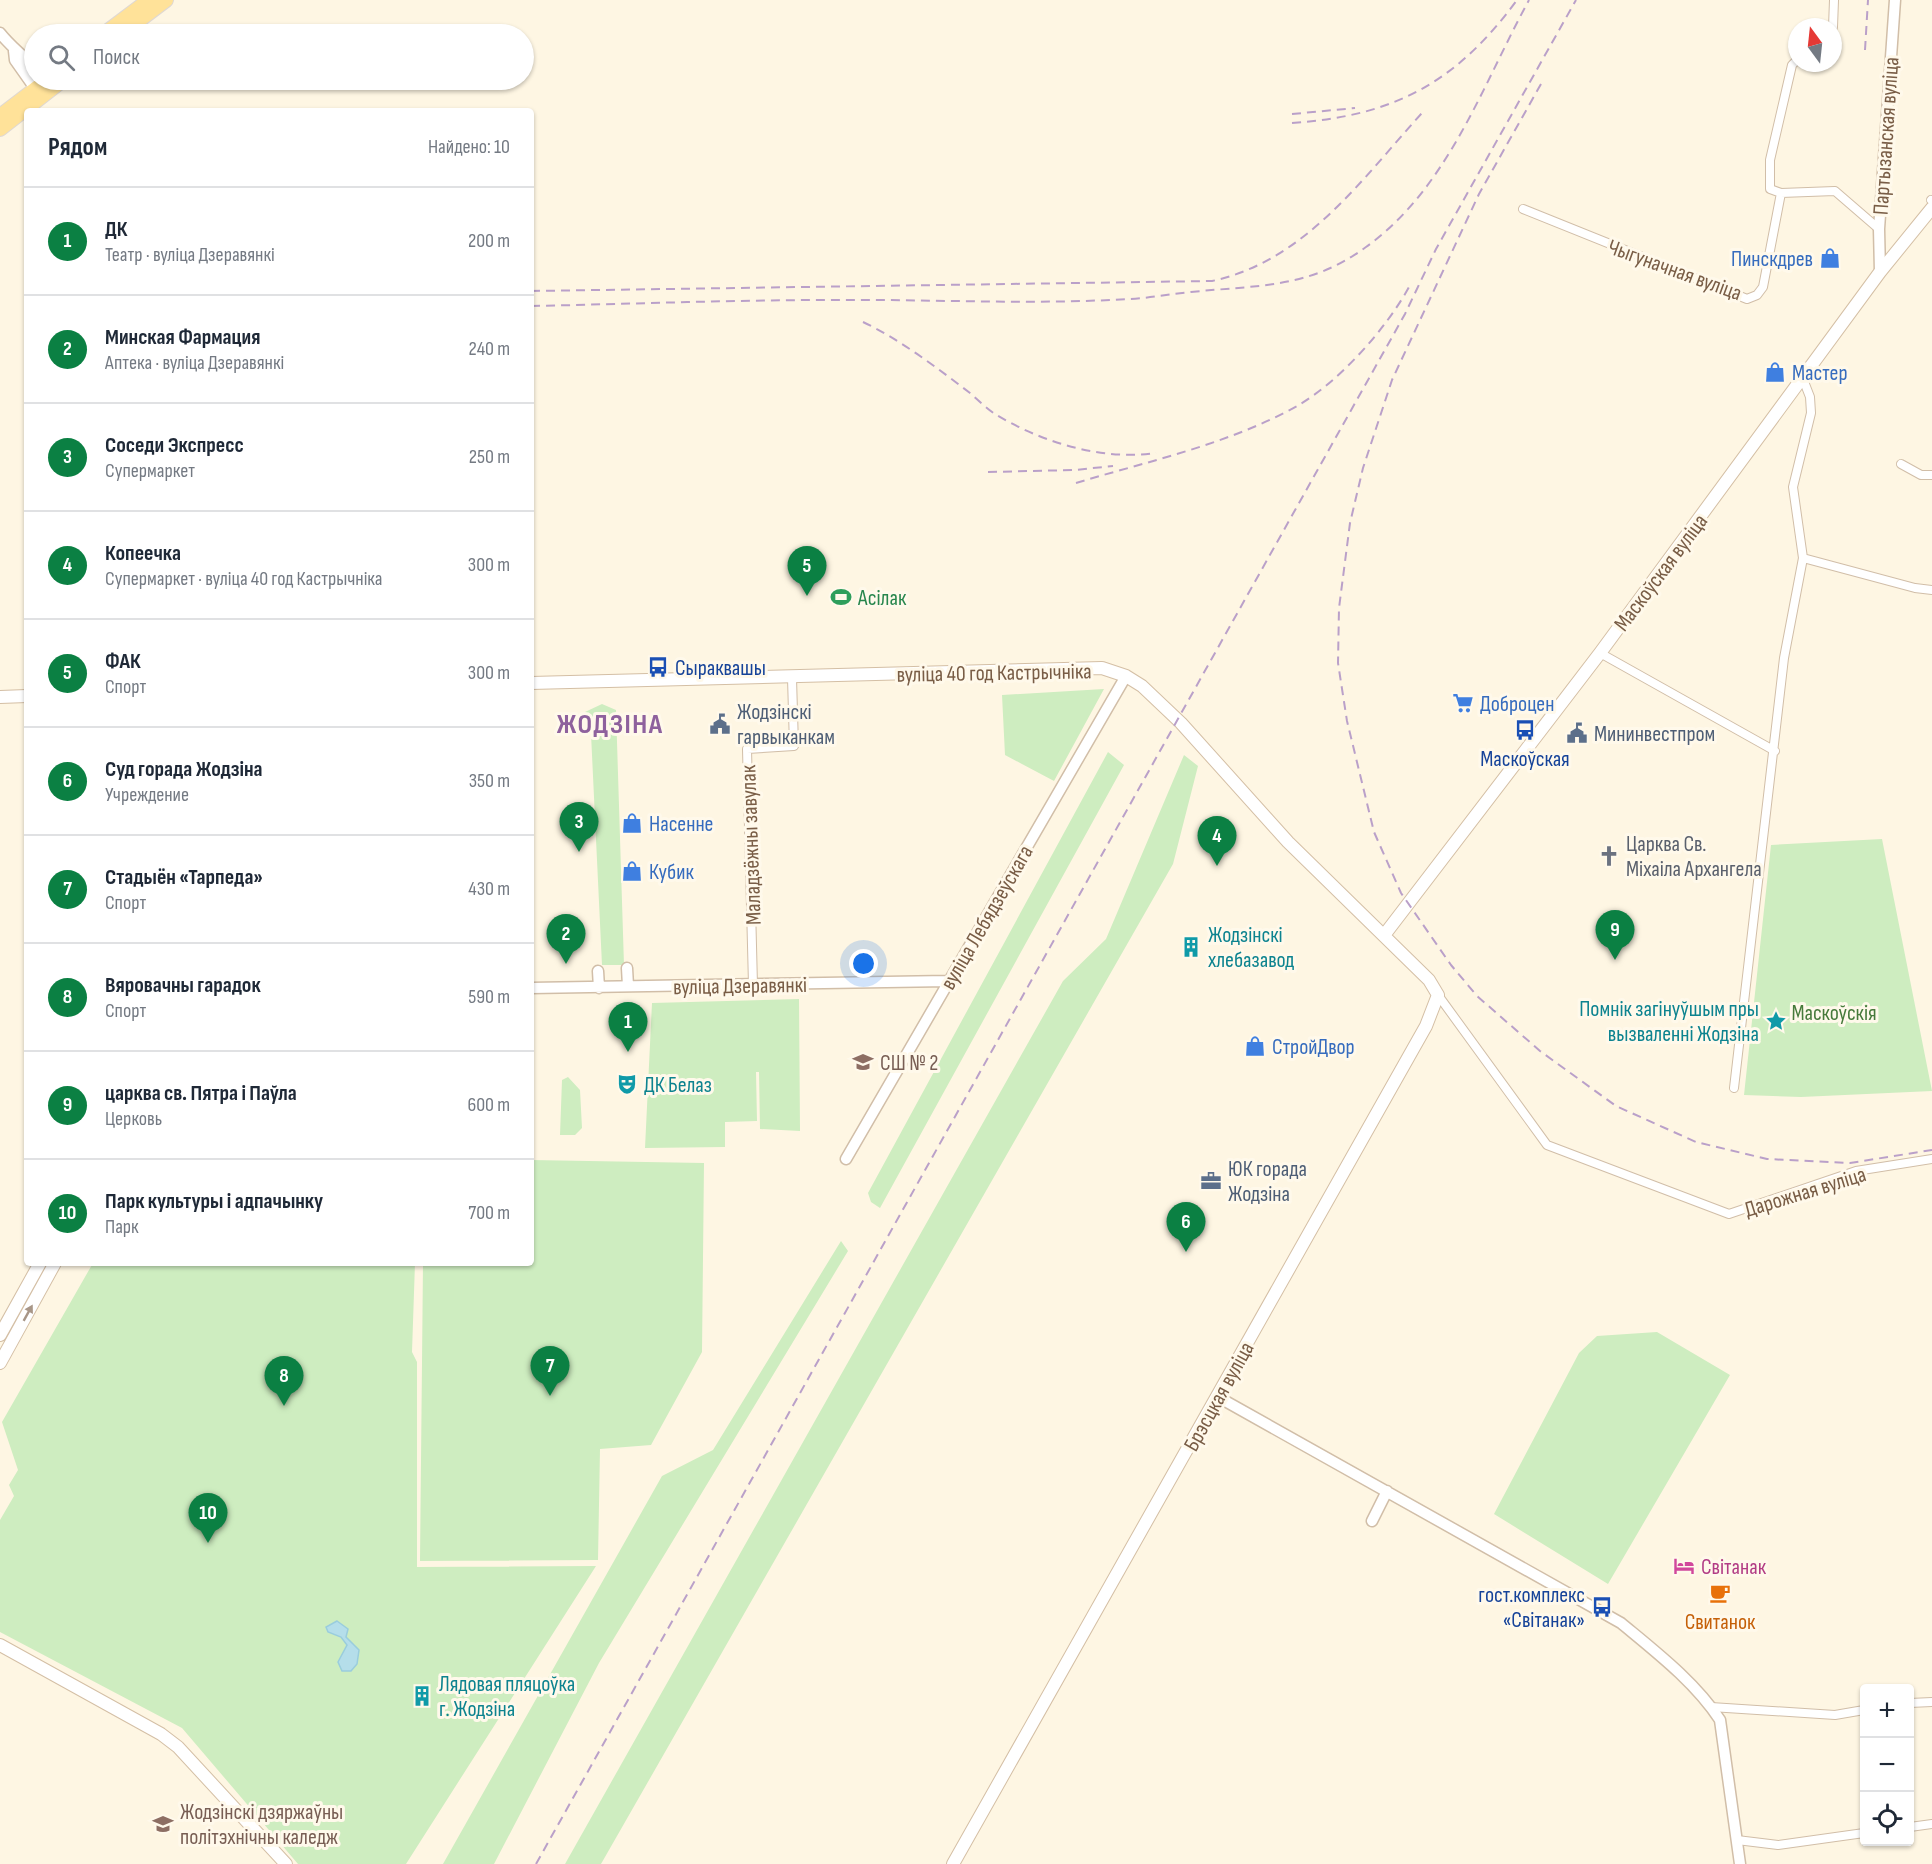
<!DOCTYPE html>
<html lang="ru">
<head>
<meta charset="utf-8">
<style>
  :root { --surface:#fff; --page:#f6f6f7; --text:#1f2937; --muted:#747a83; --line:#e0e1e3; --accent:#0b8043 }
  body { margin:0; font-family:"Sofia Sans Condensed",sans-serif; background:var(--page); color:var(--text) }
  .controls { position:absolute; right:18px; bottom:18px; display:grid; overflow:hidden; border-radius:6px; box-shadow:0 2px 4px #0004 }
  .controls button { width:54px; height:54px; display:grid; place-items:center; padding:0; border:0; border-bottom:2px solid var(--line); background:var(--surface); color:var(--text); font:30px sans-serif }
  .compass { position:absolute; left:1788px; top:18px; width:54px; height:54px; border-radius:50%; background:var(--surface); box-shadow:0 2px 4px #0004; rotate:345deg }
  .you { position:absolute; left:864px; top:964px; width:21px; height:21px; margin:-15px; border:4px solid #fff; border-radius:50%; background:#1a73e8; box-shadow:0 0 0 9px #1a73e833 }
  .badge { display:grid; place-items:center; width:39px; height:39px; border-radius:50%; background:var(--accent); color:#fff; font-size:20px; font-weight:700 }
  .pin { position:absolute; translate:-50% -50px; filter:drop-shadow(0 2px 3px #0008) }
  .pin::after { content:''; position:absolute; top:32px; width:21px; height:18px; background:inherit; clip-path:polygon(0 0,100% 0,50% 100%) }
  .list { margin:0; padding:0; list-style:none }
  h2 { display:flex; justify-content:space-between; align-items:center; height:78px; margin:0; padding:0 24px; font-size:26px }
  h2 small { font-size:20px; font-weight:400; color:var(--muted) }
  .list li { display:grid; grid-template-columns:39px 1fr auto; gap:18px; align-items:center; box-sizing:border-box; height:108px; padding:0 24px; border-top:2px solid var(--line) }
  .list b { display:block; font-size:22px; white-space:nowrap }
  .list p { margin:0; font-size:20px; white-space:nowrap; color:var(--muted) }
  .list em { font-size:20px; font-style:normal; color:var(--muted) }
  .icon { flex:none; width:33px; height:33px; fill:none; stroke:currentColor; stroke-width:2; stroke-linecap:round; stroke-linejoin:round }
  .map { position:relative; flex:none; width:1932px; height:1864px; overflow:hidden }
  .search { position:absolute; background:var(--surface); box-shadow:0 2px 4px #0004; left:24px; top:24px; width:510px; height:66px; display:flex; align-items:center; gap:15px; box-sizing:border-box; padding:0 21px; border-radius:33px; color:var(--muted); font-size:22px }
  .panel { position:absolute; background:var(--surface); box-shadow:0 2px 4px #0004; left:24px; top:108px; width:510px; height:1158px; border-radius:6px }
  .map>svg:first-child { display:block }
</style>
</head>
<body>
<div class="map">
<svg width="1932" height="1864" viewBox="0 0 1932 1864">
  <rect width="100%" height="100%" fill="#fef6e3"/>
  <path fill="#ceedc0" d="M1104 689 1054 781 1005 755 1002 695Z
    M602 704 616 710 624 965H602L591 734 585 712Z
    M1108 752 1124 765 880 1208 871 1202 868 1193Z
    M1184 755 1198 766 1173 864 601 1864H565L1063 981 1106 939Z
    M1882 839 1932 1091 1801 1097 1744 1095 1771 845Z
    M799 999 800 1131 760 1129 759 1072H756L757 1121 725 1122V1147L645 1148 652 1003Z
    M568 1077 580 1090 582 1128 575 1135H560L562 1080Z
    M531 1160 704 1163 702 1352 651 1445 600 1449 598 1560 420 1561 423 1263H531Z
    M841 1241 848 1251 599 1663 494 1864H443L662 1476 713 1450Z
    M93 1263H415L412 1352 417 1362V1567L596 1566 406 1864H298L182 1728 0 1632V1520L14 1496 9 1485 18 1470 2 1422Z
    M1657 1332 1730 1375 1608 1584 1494 1514 1579 1353 1597 1336Z"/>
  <path fill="#b5deea" stroke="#9acddd" stroke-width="1.5" d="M337 1621 348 1629 346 1637 359 1650 357 1664 351 1671H342L338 1662 347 1645 341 1637 328 1632 326 1627Z"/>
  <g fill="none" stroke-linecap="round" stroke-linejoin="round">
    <g stroke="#d1bea8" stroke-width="10">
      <path id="minor" d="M1833 27 1834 0
        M1781 193 1770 189V160L1792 65 1797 60
        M1931 200 1932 201
        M1523 209 1747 299 1757 295 1763 287 1781 193 1835 191 1879 229
        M1901 464 1921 475H1932
        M1803 558 1915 588 1932 590
        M1600 653 1775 751
        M753 985 747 749 794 746 792 678
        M1438 995 1547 1145 1729 1214 1856 1171 1932 1159
        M1734 1088 1784 658 1803 558 1793 487 1811 413 1810 397 1803 379
        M1910 1703 1932 1702
        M1711 1707 1835 1715 1864 1710
        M1910 1827 1932 1824
        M1737 1840 1778 1845 1864 1833"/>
    </g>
    <g stroke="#d1bea8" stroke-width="13">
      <path id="tertiary" d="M0 33C11 47 23 55 34 68
        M14 51 15 60 39 94
        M1880 272 1879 229 1895 0
        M627 968 628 986
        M598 971 599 988
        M531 988 948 981
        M846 1159 1126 676
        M1218 1397 1621 1623C1656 1652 1695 1682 1720 1720L1740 1864
        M1372 1521 1387 1491"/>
    </g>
    <g stroke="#d4bfa5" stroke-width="14">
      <path id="secondary" d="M531 683 1102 668 1126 676 1142 686 1181 723 1288 842 1429 980 1438 995 1426 1026 953 1864
        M0 697 27 696
        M1385 934 1600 653 1880 272 1932 208
        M0 1335 40 1263
        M0 1363 55 1263
        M0 1645 161 1734 178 1747 286 1864"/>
    </g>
    <g stroke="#dfd8d3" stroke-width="16">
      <path id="primary" d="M104 34 149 0
        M121 34 166 0
        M0 116 47 80
        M0 129 63 80"/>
    </g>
    <use href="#minor" stroke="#fff" stroke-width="8"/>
    <use href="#tertiary" stroke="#fff" stroke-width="10"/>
    <use href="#secondary" stroke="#fff" stroke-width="12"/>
    <use href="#primary" stroke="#ffe299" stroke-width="14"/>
    <path stroke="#baa0c9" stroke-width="2" stroke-dasharray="9 6" stroke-linecap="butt" d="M1865 50 1868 0
      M1541 84 1479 194 1392 380 1363 468 1350 523 1339 608 1338 663 1347 721 1374 832 1401 893 1451 965 1477 996 1540 1051 1616 1106 1696 1142 1767 1159 1850 1163 1932 1150
      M1292 114 1355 108
      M1292 123C1394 116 1456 83 1517 0
      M531 291 1212 281C1305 261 1361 180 1422 113
      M531 306C631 304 730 300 830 300 929 299 1029 305 1129 299 1150 298 1170 294 1191 292 1258 285 1309 289 1366 247 1448 188 1482 86 1529 0
      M863 322C901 340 937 368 970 393 978 400 986 408 995 414 1041 442 1102 461 1156 453
      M988 472 1075 470 1113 466
      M1076 483C1149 461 1229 444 1297 406 1339 382 1386 329 1409 287
      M536 1864 1405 314 1436 249 1576 0"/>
  </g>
  <defs><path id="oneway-solid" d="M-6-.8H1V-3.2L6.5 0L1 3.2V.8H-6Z" transform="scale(1.5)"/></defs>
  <use fill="#a89687" href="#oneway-solid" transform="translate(28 1313) rotate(-61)"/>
  <defs>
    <g id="shop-bare" transform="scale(1.62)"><path d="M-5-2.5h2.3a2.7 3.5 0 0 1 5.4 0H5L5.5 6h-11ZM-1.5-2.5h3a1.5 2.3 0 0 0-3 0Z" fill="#3f7fe0" stroke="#fff9eb" stroke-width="2.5" paint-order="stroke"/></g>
    <g id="stadium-bare" transform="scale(1.62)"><path d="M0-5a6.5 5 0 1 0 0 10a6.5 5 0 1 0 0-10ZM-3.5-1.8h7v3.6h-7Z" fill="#2e9e5b" stroke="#fff9eb" stroke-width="2.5" paint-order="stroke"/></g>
    <g id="bus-bare" transform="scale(1.62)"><path d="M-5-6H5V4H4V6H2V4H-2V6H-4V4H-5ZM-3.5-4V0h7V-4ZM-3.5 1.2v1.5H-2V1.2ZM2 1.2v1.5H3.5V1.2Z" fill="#1a4fb4" stroke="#fff9eb" stroke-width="2.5" paint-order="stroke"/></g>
    <g id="supermarket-bare" transform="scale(1.62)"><path d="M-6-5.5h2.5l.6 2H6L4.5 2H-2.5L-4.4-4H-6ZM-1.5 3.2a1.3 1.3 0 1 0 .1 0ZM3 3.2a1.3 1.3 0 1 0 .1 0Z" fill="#3f7fe0" stroke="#fff9eb" stroke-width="2.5" paint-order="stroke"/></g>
    <g id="civic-bare" transform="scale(1.62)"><path d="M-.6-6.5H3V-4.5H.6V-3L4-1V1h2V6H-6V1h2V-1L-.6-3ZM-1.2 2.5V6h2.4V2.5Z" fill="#5c6f8a" stroke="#fff9eb" stroke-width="2.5" paint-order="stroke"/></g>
    <g id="church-bare" transform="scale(1.62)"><path d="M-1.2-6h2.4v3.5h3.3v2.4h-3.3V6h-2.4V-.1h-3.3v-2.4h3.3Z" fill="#6b7280" stroke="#fff9eb" stroke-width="2.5" paint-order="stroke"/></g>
    <g id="building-bare" transform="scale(1.62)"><path d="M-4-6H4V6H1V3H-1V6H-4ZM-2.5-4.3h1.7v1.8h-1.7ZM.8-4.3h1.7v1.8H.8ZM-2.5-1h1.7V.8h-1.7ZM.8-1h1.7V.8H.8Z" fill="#0f9aa8" stroke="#fff9eb" stroke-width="2.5" paint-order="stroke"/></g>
    <g id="sight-bare" transform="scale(1.62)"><path d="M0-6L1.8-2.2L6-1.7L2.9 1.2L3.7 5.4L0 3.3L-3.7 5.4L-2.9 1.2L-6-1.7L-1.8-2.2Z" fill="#0f9aa8" stroke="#fff9eb" stroke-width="2.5" paint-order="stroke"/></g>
    <g id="school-bare" transform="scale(1.62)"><path d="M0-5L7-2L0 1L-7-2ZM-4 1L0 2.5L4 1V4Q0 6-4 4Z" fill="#8d6e63" stroke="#fff9eb" stroke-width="2.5" paint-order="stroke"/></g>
    <g id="theatre-bare" transform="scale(1.62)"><path d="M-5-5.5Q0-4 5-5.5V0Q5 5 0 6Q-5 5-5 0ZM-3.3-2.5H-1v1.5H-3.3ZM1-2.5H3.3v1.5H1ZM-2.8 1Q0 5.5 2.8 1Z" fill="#0f9aa8" stroke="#fff9eb" stroke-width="2.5" paint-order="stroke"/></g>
    <g id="office-bare" transform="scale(1.62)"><path d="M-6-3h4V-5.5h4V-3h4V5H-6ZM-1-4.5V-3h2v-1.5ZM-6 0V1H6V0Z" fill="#5c6f8a" stroke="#fff9eb" stroke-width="2.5" paint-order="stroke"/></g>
    <g id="hotel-bare" transform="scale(1.62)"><path d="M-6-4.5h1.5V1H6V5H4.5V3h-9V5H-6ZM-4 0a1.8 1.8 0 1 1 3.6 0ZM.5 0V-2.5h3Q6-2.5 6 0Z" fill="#d1479c" stroke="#fff9eb" stroke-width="2.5" paint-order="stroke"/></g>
    <g id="cafe-bare" transform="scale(1.62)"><path d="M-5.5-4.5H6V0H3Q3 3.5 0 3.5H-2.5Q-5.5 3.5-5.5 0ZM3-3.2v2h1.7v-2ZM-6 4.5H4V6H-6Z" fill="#e8710a" stroke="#fff9eb" stroke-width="2.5" paint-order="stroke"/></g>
    <g id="university-bare" transform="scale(1.62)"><path d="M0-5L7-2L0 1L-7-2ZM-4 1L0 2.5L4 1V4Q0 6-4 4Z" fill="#8d6e63" stroke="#fff9eb" stroke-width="2.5" paint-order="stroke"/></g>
  </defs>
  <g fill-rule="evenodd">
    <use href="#shop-bare" x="1830" y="258"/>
    <use href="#shop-bare" x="1775" y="372"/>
    <use href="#stadium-bare" x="841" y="597"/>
    <use href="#bus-bare" x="658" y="667"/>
    <use href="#supermarket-bare" x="1463" y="703"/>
    <use href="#civic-bare" x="720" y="724"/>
    <use href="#bus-bare" x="1525" y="730"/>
    <use href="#civic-bare" x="1577" y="733"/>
    <use href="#shop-bare" x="632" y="823"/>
    <use href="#church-bare" x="1609" y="856"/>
    <use href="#shop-bare" x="632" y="871"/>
    <use href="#building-bare" x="1191" y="947"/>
    <use href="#sight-bare" x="1776" y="1021"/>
    <use href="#shop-bare" x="1255" y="1046"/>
    <use href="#school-bare" x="863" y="1062"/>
    <use href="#theatre-bare" x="627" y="1084"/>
    <use href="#office-bare" x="1211" y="1181"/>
    <use href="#hotel-bare" x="1684" y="1566"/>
    <use href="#cafe-bare" x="1720" y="1593"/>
    <use href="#bus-bare" x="1602" y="1607"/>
    <use href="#building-bare" x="422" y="1696"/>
    <use href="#university-bare" x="163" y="1824"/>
  </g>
  <g text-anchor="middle" stroke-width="6" stroke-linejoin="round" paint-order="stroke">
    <g font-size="22" fill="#795d46" stroke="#fff9eb">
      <text transform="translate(1885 136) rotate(-86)" y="8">Партызанская вуліца</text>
      <text transform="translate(1675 269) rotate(20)" y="8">Чыгуначная вуліца</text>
      <text transform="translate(1660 572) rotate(-53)" y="8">Маскоўская вуліца</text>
      <text transform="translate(994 672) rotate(-1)" y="8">вуліца 40 год Кастрычніка</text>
      <text transform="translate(750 845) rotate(-92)" y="8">Маладзёжны завулак</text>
      <text transform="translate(986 917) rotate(-60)" y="8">вуліца Лебядзеўскага</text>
      <text transform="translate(740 985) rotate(-1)" y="8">вуліца Дзеравянкі</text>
      <text transform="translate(1805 1191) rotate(-17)" y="8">Дарожная вуліца</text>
      <text transform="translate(1218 1396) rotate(-61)" y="8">Брэсцкая вуліца</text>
    </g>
    <g font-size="22" fill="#366cbe" stroke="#fff9eb" text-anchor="start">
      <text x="1813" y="266" text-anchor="end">Пинскдрев</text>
      <text x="1792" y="380">Мастер</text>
      <text x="1480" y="711">Доброцен</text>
      <text x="649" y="831">Насенне</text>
      <text x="649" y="879">Кубик</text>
      <text x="1272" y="1054">СтройДвор</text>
    </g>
    <g font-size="22" fill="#27864d" stroke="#fff9eb" text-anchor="start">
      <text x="858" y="605">Асілак</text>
    </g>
    <g font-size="22" fill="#164399" stroke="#fff9eb" text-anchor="start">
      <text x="675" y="675">Сыраквашы</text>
      <text x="1525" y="766" text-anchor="middle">Маскоўская</text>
      <text x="1585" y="1602" text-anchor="end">гост.комплекс<tspan x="1585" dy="25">«Світанак»</tspan></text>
    </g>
    <g font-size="22" fill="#4e5e75" stroke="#fff9eb" text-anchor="start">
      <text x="737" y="719">Жодзінскі<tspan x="737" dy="25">гарвыканкам</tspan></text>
      <text x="1594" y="741">Мининвестпром</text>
      <text x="1228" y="1176">ЮК горада<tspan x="1228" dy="25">Жодзіна</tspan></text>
    </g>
    <g font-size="22" fill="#5b616d" stroke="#fff9eb" text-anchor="start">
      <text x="1626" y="851">Царква Св.<tspan x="1626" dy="25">Міхаіла Архангела</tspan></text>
    </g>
    <g font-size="22" fill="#0d838f" stroke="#fff9eb" text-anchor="start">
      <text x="1208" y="942">Жодзінскі<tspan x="1208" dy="25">хлебазавод</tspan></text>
      <text x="1759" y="1016" text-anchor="end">Помнік загінуўшым пры<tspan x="1759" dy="25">вызваленні Жодзіна</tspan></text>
      <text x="644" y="1092">ДК Белаз</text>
      <text x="439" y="1691">Лядовая пляцоўка<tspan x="439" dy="25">г. Жодзіна</tspan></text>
    </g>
    <g font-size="22" fill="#477a3b" stroke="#fff9eb">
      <text x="1834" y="1020">Маскоўскія</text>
    </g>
    <g font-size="22" fill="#785e54" stroke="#fff9eb" text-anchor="start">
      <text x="880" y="1070">СШ № 2</text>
      <text x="180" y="1819">Жодзінскі дзяржаўны<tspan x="180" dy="25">політэхнічны каледж</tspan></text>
    </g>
    <g font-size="22" fill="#b23c85" stroke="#fff9eb" text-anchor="start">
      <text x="1701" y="1574">Світанак</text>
    </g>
    <g font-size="22" fill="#c56008" stroke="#fff9eb">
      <text x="1720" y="1629">Свитанок</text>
    </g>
    <g font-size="28" font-weight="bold" letter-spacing="1.5" fill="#8e619d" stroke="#fff9eb">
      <text x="610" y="733">ЖОДЗІНА</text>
    </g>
  </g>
</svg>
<div class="controls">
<button>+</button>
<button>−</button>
<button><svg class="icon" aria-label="locate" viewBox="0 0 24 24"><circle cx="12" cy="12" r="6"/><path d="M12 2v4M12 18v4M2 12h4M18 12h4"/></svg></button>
</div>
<svg class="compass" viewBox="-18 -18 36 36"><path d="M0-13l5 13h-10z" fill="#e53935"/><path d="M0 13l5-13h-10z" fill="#747a83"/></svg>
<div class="you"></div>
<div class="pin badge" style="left:628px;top:1052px">1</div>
<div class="pin badge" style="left:566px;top:964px">2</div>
<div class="pin badge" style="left:579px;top:852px">3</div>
<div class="pin badge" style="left:1217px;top:866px">4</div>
<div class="pin badge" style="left:807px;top:596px">5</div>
<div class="pin badge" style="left:1186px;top:1252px">6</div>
<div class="pin badge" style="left:550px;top:1396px">7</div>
<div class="pin badge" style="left:284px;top:1406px">8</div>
<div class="pin badge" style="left:1615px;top:960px">9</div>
<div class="pin badge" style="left:208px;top:1543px">10</div>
<div class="search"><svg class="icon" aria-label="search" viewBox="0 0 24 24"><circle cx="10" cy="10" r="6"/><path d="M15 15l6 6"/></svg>Поиск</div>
<section class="panel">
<h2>Рядом<small>Найдено: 10</small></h2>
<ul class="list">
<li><span class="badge">1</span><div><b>ДК</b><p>Театр · вуліца Дзеравянкі</p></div><em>200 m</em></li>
<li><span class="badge">2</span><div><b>Минская Фармация</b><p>Аптека · вуліца Дзеравянкі</p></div><em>240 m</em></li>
<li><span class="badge">3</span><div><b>Соседи Экспресс</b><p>Супермаркет</p></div><em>250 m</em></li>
<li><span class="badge">4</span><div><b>Копеечка</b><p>Супермаркет · вуліца 40 год Кастрычніка</p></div><em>300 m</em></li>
<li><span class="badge">5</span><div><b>ФАК</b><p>Спорт</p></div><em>300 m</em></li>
<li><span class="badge">6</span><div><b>Суд горада Жодзіна</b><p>Учреждение</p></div><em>350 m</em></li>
<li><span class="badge">7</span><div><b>Стадыён «Тарпеда»</b><p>Спорт</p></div><em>430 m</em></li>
<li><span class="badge">8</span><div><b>Вяровачны гарадок</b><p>Спорт</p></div><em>590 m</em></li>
<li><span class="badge">9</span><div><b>царква св. Пятра і Паўла</b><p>Церковь</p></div><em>600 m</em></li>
<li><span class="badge">10</span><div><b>Парк культуры і адпачынку</b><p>Парк</p></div><em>700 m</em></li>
</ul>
</section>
</div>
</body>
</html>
